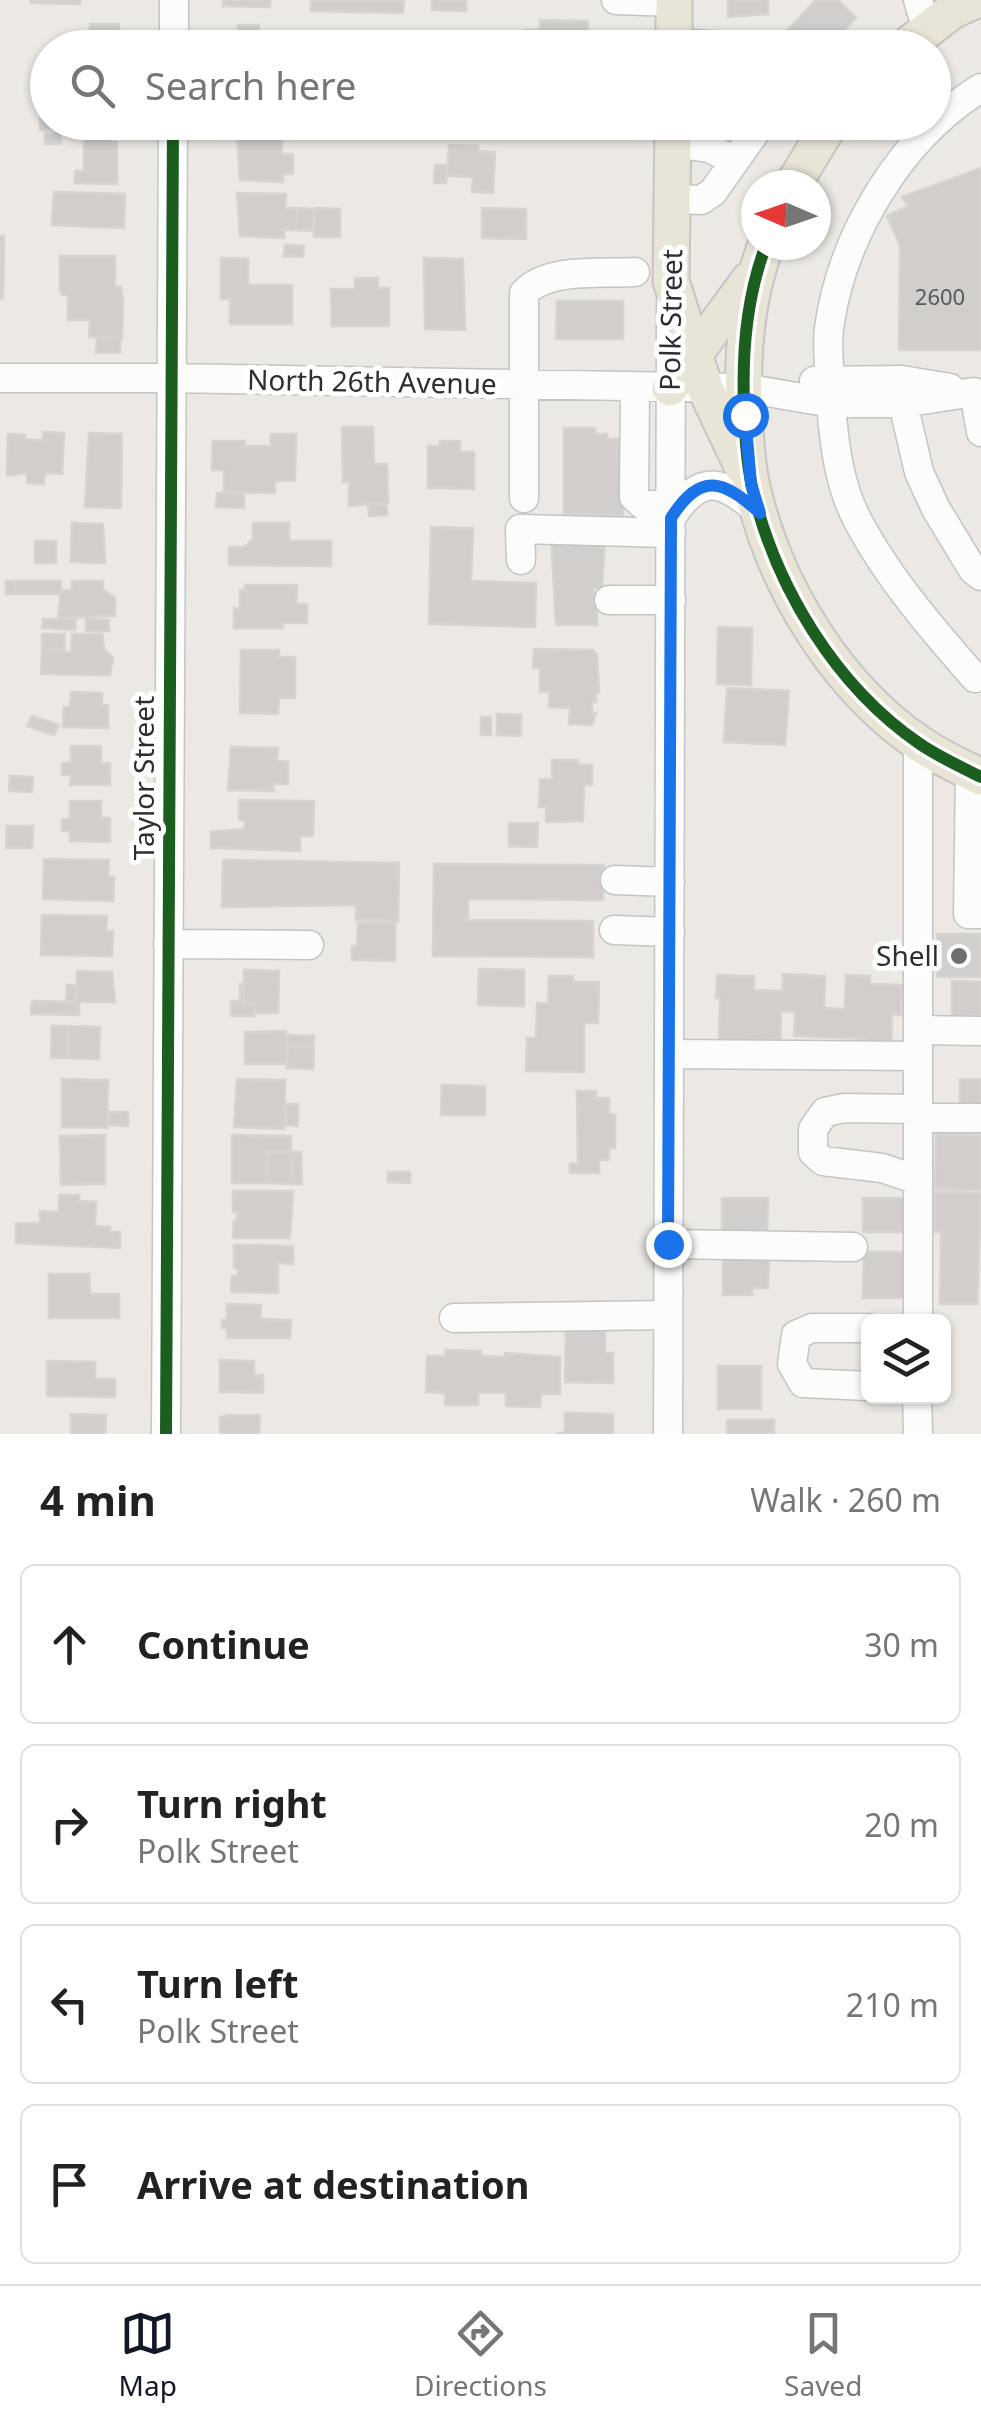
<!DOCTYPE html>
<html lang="en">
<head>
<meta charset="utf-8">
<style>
  :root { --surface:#fff; --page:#f6f6f6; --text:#222; --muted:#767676; --line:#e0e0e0; --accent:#111827 }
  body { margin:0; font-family:"Noto Sans",sans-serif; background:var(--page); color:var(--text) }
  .controls { position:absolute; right:30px; bottom:30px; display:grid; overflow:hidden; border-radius:15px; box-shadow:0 2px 8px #0004 }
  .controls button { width:90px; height:90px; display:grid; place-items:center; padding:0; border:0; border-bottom:2px solid var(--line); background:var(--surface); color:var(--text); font:50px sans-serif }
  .compass { position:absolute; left:741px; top:170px; width:90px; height:90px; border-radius:50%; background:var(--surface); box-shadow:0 2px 8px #0004; rotate:272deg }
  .stop { position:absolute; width:30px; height:30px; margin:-22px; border:8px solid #1a73e8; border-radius:50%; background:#fff }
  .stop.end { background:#1a73e8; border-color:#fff; box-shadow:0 2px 10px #0008 }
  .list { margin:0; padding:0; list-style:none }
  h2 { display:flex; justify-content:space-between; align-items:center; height:130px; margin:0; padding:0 40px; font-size:42px }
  h2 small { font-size:32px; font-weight:400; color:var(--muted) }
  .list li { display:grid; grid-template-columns:65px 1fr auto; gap:30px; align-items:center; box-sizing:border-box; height:160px; margin:0 20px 20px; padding:0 20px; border:2px solid var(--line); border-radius:15px }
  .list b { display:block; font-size:38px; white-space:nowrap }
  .list p { margin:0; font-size:32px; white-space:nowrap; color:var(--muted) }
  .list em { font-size:32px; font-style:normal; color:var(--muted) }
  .icon { flex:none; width:55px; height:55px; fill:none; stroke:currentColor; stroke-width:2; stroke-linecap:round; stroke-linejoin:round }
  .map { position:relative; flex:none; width:981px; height:1434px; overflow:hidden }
  .search { position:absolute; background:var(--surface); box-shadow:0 2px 8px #0004; left:30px; right:30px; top:30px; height:110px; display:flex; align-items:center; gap:25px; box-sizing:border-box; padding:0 35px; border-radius:55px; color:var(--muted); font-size:38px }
  .sheet { height:850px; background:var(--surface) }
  nav { display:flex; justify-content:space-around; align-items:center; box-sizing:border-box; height:140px; border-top:2px solid var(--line); background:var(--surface); font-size:28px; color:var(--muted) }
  nav a { display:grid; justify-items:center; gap:5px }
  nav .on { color:var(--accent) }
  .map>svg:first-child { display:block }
</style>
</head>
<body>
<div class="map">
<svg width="981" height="1434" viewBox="0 0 981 1434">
  <rect width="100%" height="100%" fill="#ece8e4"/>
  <path fill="#d1cecb" stroke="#d7d4d0" stroke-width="2.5" d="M31 0H80V4L31 3Z
    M224 0H270V7L223 6Z
    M311 0H404L403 13 311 11Z
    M432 0H466V11L432 10Z
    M728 0H768V14L728 17Z
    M816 0H838L856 18 827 48H770Z
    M540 20 588 21 587 48H524L525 30H540Z
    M90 24H119L120 48H90Z
    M238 25H259V35L303 37 302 48H233V44H237Z
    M40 119 54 122V129L40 130Z
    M81 122H115V125L81 127Z
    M243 122H319V125L271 124V128L243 127Z
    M522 122H603V129L522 126Z
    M45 133H61V144H45Z
    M84 137H112V142H117V184L75 183V171H84Z
    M237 137 282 138V154H293V174H283V182L240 180Z
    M449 145 478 146V151L495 152 493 193 472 192 473 177 447 176Z
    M435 165H447L446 183H434Z
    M981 168V350H899L900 245 887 216 908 206 902 197Z
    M54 192 125 194 124 228 52 225Z
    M237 193 286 194 285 208H297L296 230H284V238L240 236Z
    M297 208 314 209 313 231 296 230Z
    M315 208 340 209V237H314Z
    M482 208 526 209V239L482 238Z
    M0 236H4L3 298H0Z
    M285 245 304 246 303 257 284 256Z
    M60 256H115V287H121L123 302 122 338 89 337 90 320H68V295H62L60 289Z
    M221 258 248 259V285H292V324H230V299H221Z
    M424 258 463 259 465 330 425 329Z
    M355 278H378V288H389V326H332L331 289H355Z
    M557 301H623V339H556Z
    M97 338 120 339V353H96Z
    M342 427H373L374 464H387L388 503 349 506V482H343Z
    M564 428H595V434H607V439H624L623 515 564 514Z
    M43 432 64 433 62 474 45 473 44 484 27 483V473L7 476 8 434 25 435 24 439 43 440Z
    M89 433 122 434 121 508 85 507Z
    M271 434H296L295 481H275V493L224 492V470H212L213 441H245L244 446H271Z
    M440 441H460V452H474V489L428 488V446H440Z
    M217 493 244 494V508L216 507Z
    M368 503H386L387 515 369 516Z
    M72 523 103 524 105 563 71 562Z
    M253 523H289V541H331V566L229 565V547H245L253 539Z
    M431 527 473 528 471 581 536 583 535 627 429 624Z
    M551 535 605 536 602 588H594V594H597V625H556Z
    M35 541H56V563H35Z
    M6 581H15V594H6Z
    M15 581H61V594H15Z
    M72 581H103V590L115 598V616L58 618 61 590H72Z
    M245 585H297L296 604H307V623H282L283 628H234V608L240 609V590H245Z
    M43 619 76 620 75 630 42 628Z
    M86 619 109 620V631H86Z
    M718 627 752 628 751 685 717 684Z
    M42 634H65L64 650H42Z
    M72 634H102L104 649 113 658 110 675 41 674 42 650 71 652Z
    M534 649 593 650 597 655 599 693H596V702H592V713H596L592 725 569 724 570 708 549 707 550 692H540V668H533Z
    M241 650H279V657H295V698H279L278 714 240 713Z
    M727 688 789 691 785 745 724 742Z
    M71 692 102 693V705H108V728L63 727 64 707H70Z
    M497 714 521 715V736L497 735Z
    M32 716 59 725 54 735 27 726Z
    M481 717H491V735H481Z
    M71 746H101V763H110V785H70L71 775H62V763H71Z
    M231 747 278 748 277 761 288 762V784H273L274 791 228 790Z
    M552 760H578L577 764 592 765V785H584L583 821 546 822V807H539L540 779H552Z
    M10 776 33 777 32 792 9 791Z
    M239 800 314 801 313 836H300V851L211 848V832L245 829V821L239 820Z
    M70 801H101V818H110V842L70 841V831H62V819H70Z
    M509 823H538L537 847 509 846Z
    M7 826H33L32 848H6Z
    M44 859 109 860 108 877H114L113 901 43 899Z
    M223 860 399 863 398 921 356 920V905L222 907Z
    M434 864 604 865 603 900 468 899V920L593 921V957L433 956Z
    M42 915 107 916 106 931H113L112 956 41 955Z
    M358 923H395V961L352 960V946H357Z
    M937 934H981V977H937Z
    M479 969 524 970V1006L478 1005Z
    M244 970 279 971 278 1013H255V1003H244Z
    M77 971 112 972 115 1002H77Z
    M783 974 825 976 824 1008 845 1009 846 975 870 976V984L902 985 901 1015 892 1014 891 1050 867 1049V1039L794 1036 795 1012 781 1011 780 1048 719 1045 720 998H716L717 975 754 976V990L783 991Z
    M549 976H573V982H599L598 1023H584V1072L526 1071 527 1038H536L537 1003H548Z
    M952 981 981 982V1023L952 1022Z
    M240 984H244L243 1004H254V1016H231V1001H240Z
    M67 985H77V1002L66 1001Z
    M32 1001 79 1002V1015L31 1014Z
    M52 1026H67V1058H51Z
    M67 1026 100 1027 99 1059 67 1058Z
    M286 1031 287 1064H245V1032Z
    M288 1035 314 1036 313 1046H287Z
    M288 1046 314 1047 313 1069 287 1068Z
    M62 1079 108 1080 107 1128 62 1127Z
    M237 1079 285 1080 284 1129 234 1127Z
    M960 1079H981V1111H960Z
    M442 1085 485 1086V1115H441Z
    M577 1091H596V1098H609V1114L615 1115V1148H609V1160H599V1173H570V1164H578Z
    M287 1104H298V1126L286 1125Z
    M109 1112H128V1126L109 1125Z
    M936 1134 981 1135V1190L935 1189Z
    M105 1135V1184L61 1185 60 1136Z
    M232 1135 291 1136V1152H267L266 1183H232Z
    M267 1152H291V1184L266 1183Z
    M291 1152H301L302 1184H291Z
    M388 1172H410V1183L388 1182Z
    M233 1191H293L290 1238H233L234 1221H237V1212H233Z
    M935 1192 981 1193 977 1304H940L941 1232H935Z
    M59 1195H79V1201L96 1202 95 1226 110 1227V1232H120V1248L16 1243V1223H40V1211L59 1212Z
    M722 1198H768L767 1237 722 1236Z
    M863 1198H906L905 1232H863Z
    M234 1245 293 1246V1264L278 1263V1293L231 1292 232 1276H238V1269L234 1268Z
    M723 1252H769L768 1288H752V1295H723Z
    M864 1252H905L904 1298H863Z
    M49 1274H89L90 1294H119V1318H49Z
    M227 1304 261 1305 260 1319 291 1320 290 1338H227V1329L222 1328V1320L227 1319Z
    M566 1328H605V1353H613V1383L565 1382Z
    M446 1350 481 1351V1356L505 1357V1353L560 1357V1394H541L540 1407 506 1406V1393H478V1405H445V1393L426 1392 427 1356H446Z
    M220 1360 254 1361V1376L263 1375V1393L220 1392Z
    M47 1361 95 1362V1379H115V1397L47 1396Z
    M718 1366H761V1409H718Z
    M565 1413 613 1414V1434H556L565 1432Z
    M71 1414 106 1415 105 1434H71Z
    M228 1415H260L259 1434H220V1417Z
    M727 1420H774V1434H727Z"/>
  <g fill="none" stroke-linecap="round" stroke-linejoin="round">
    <g stroke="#c5c4c5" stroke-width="31">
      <path id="minor" d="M616 0 674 2
        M918 0 927 30
        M674 43 747 47
        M174 48V0
        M673 143 709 148 735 161
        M672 199 701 200 713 192 756 131
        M0 378H171L744 388 831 403H903L974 392
        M814 381 902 380 950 388
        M830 382C829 364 827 345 829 328 842 235 901 137 981 88
        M635 387 634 497 643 505H671
        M974 392 981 432
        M831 403C834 443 839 487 859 523 889 579 933 630 975 678
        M903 403 919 472 936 509 973 570 981 576
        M524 498V293C548 267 602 274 635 272
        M671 518C701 471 723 480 760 513
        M521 560 520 529 671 533
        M609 600H671
        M970 771 968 914H981
        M615 880 670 882
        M614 930 670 932
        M168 944 309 945
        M918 1030 981 1031
        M669 1054 918 1056
        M918 1118H981
        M918 1180 882 1168 823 1161 813 1152V1129L825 1112 844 1108 918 1109
        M669 1244 853 1247
        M454 1318 668 1315
        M918 1322V743
        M868 1328H812L796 1335 792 1364 803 1383 868 1386
        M917 1396 918 1434
        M166 1434 173 122
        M668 1434 671 303"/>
    </g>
    <g stroke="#c6c5c4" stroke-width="39">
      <path id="major" d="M674 48V0
        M904 48 952 11 976 0
        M673 122 671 281 705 388 742 466
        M793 185 831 122
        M766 245C747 295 742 349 744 403 745 431 746 459 752 487 775 586 835 686 920 744 939 757 961 767 981 777
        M670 388 749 280"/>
    </g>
    <use href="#minor" stroke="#fcfcfb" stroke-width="28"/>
    <use href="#major" stroke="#e8e4d6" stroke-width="35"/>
    <g stroke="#fff" stroke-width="19">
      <path id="cycleway" d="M766 245C747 295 742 349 744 403 745 431 746 459 752 487 775 586 835 686 920 744 939 757 961 767 981 777
        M166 1434 173 122"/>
    </g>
    <use href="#cycleway" stroke="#1b5e20" stroke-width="12"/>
  </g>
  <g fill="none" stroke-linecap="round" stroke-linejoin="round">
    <path stroke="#1a73e8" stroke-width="12" d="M668 1244 671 518C701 471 723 480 760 513L751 484 745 415"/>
  </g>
  <circle fill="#706f6e" stroke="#fff" stroke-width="4" cx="959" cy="956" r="10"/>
  <g text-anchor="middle" stroke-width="10" stroke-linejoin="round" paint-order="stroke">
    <g font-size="22" fill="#585857">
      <text x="940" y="305">2600</text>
    </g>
    <g font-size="28" fill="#2e2e2e" stroke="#fff">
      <text transform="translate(671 320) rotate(-89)" y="10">Polk Street</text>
      <text transform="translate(372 382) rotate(1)" y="10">North 26th Avenue</text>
      <text transform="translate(144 778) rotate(-90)" y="10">Taylor Street</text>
    </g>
    <g font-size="28" fill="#2e2e2e" stroke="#fff" text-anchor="end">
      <text x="939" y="966">Shell</text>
    </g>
  </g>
</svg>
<div class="controls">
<button><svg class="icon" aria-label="layers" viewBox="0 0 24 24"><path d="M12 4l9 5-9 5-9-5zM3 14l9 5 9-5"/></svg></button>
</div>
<svg class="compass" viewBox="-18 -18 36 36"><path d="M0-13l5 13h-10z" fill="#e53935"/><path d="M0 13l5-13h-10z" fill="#767676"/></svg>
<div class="stop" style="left:745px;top:415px"></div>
<div class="stop end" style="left:668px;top:1244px"></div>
<div class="search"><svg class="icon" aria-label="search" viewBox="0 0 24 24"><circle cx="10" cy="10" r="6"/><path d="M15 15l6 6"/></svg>Search here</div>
</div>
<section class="sheet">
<h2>4 min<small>Walk · 260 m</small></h2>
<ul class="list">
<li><svg class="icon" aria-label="ahead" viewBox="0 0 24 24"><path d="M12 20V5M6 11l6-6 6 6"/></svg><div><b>Continue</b></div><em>30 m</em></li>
<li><svg class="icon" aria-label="right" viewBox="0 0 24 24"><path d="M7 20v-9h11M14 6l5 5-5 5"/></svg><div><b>Turn right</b><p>Polk Street</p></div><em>20 m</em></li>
<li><svg class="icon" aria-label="left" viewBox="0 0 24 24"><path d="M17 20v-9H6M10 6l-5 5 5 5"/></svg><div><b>Turn left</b><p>Polk Street</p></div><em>210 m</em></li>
<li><svg class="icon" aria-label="arrive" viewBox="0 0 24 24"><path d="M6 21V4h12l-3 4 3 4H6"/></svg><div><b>Arrive at destination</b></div></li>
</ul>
</section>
<nav>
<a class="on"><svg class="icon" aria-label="map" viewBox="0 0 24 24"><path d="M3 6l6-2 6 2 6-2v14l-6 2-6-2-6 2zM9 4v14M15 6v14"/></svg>Map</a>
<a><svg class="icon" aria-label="directions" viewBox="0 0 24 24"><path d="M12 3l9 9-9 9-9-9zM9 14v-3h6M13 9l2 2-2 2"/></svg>Directions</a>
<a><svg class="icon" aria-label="saved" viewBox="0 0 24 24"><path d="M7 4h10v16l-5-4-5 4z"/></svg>Saved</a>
</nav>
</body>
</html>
